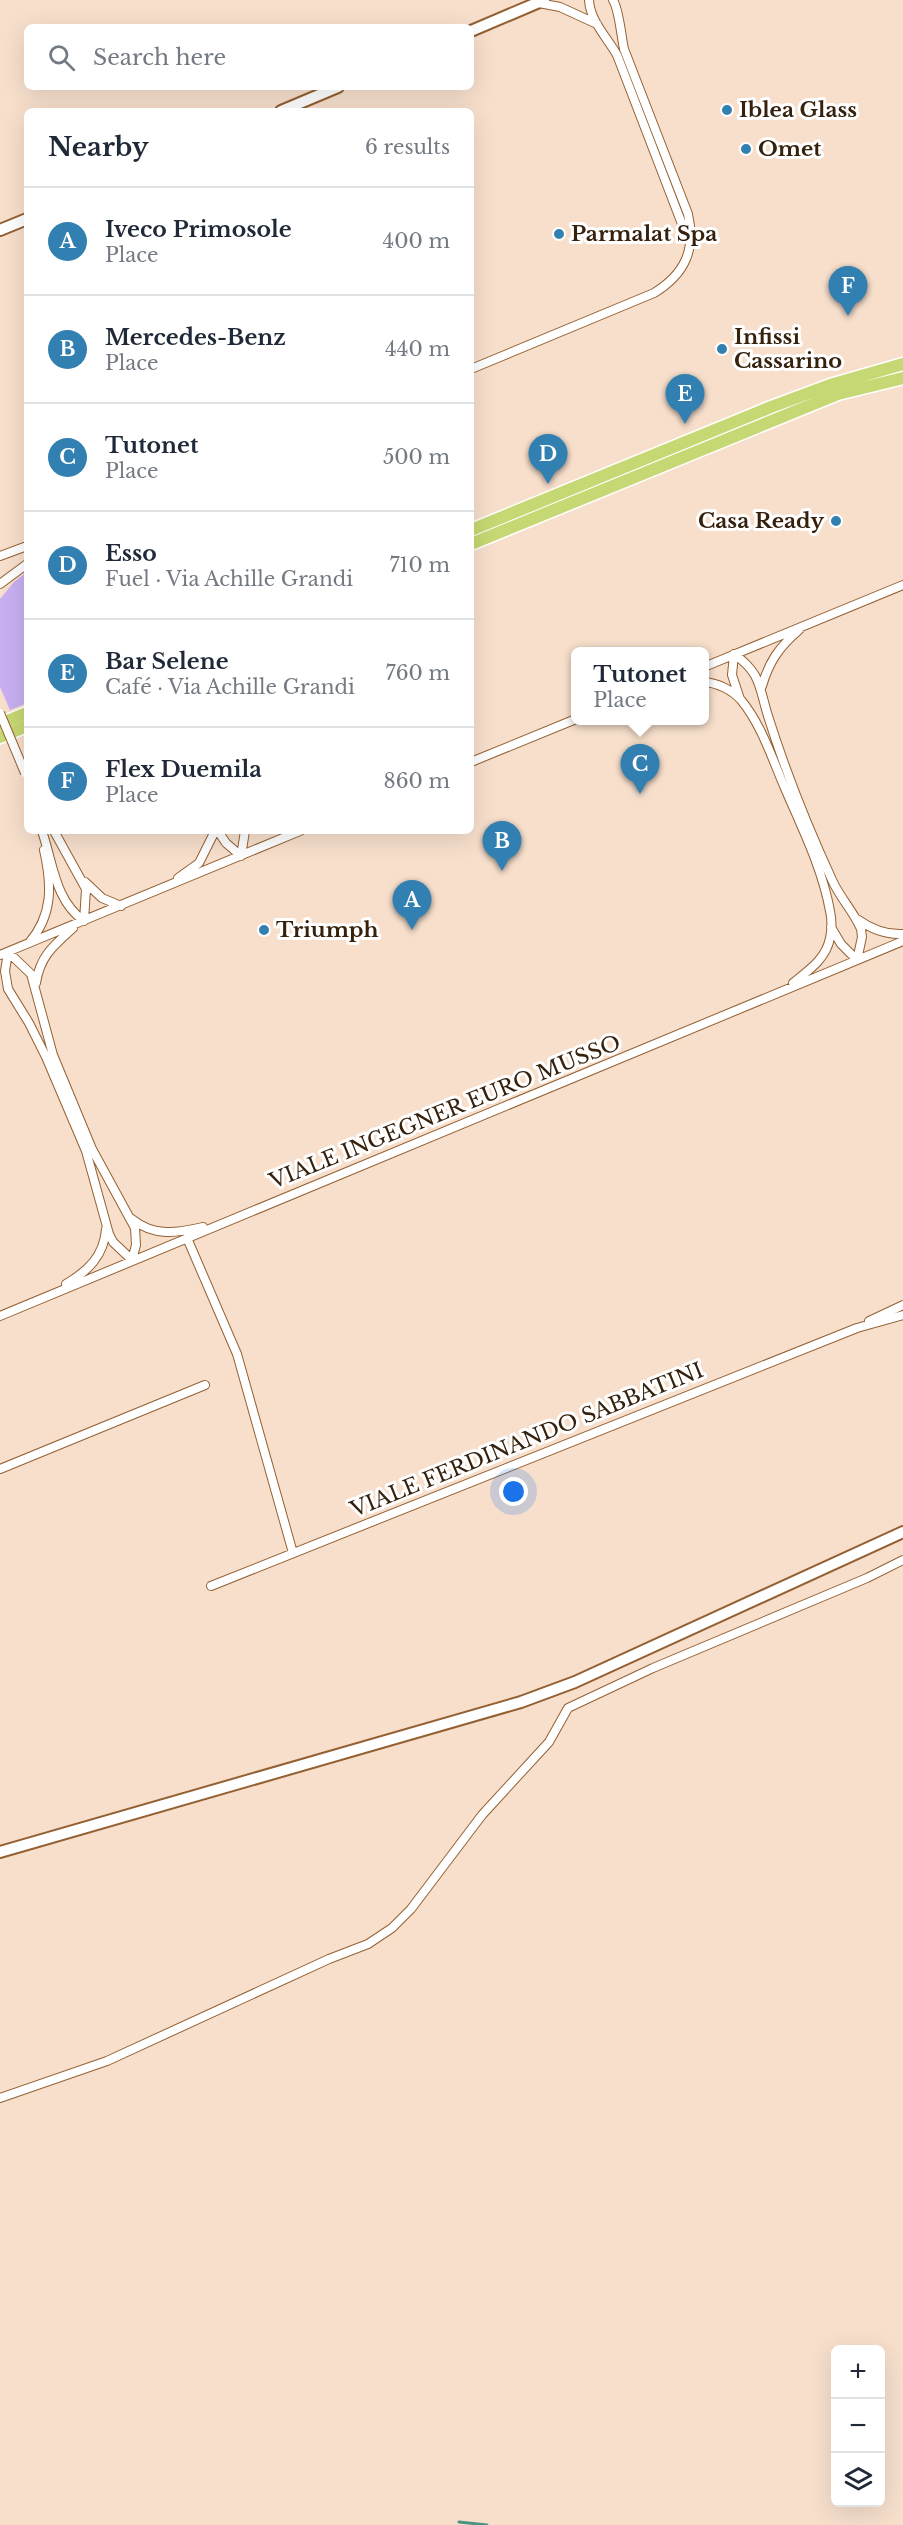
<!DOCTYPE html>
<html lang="en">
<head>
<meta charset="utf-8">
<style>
  :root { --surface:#fff; --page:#f6f6f7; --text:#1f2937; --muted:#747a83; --line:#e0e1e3; --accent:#3280b2 }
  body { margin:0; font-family:"Libre Baskerville",serif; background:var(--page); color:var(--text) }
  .controls { position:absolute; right:18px; bottom:18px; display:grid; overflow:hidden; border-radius:9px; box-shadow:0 6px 24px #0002 }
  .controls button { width:54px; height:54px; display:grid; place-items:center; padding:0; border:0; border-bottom:2px solid var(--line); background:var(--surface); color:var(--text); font:30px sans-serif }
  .you { position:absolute; left:514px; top:1492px; width:21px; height:21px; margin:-15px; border:4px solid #fff; border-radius:50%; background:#1a73e8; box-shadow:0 0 0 9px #1a73e833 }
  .badge { display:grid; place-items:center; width:39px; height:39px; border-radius:50%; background:var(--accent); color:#fff; font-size:20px; font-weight:700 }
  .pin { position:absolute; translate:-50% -50px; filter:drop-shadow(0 2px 3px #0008) }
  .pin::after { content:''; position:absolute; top:32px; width:21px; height:18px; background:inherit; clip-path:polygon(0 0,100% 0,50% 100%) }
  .popup { position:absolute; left:571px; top:647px; width:138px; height:78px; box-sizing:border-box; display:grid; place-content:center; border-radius:9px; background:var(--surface); filter:drop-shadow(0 2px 4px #0005); font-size:20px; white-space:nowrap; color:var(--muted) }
  .popup b { font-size:22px; color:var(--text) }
  .popup::after { content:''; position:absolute; left:50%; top:100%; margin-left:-12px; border:12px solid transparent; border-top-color:var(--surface) }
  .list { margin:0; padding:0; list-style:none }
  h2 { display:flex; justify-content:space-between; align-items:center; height:78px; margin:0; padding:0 24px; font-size:26px }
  h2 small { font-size:20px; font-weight:400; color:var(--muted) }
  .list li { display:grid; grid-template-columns:39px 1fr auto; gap:18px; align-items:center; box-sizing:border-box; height:108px; padding:0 24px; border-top:2px solid var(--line) }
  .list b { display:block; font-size:22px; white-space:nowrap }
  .list p { margin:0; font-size:20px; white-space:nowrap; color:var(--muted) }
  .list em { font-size:20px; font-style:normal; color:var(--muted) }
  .icon { flex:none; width:33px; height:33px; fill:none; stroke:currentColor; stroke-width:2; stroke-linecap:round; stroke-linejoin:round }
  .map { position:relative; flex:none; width:903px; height:2525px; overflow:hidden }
  .search { position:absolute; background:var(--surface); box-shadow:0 6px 24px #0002; left:24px; top:24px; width:450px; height:66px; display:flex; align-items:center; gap:15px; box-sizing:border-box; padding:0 21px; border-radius:9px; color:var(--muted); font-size:22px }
  .panel { position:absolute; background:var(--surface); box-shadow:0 6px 24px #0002; left:24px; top:108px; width:450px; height:726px; border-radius:9px }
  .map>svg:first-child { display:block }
</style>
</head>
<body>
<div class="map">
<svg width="903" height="2525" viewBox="0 0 903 2525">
  <rect width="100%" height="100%" fill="#f7dfcc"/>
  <path fill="#c7aff1" d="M27 572V703L10 710 0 687V599L14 582Z"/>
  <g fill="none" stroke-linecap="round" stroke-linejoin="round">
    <path stroke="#4c9380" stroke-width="3" d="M459 2522 487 2525"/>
    <g stroke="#946032" stroke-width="10">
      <path id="street" d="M589 0C590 21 607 37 617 55L687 237
        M539 3 560 7 597 24
        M471 369 654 293C685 274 696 250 688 214L624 49C621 35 619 9 613 0
        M0 556 27 546
        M0 584 27 564
        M704 667 903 585
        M704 682C718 683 732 690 741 700 761 724 772 758 784 786 801 826 822 867 830 911 832 920 832 929 830 938 826 959 809 970 793 983
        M762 686C769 662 779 647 799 630
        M740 699 732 675 734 654C761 673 759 687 768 716 786 773 808 828 833 882 841 899 854 912 861 929L862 937 857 960 841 944 831 927
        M471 762 576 719
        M42 831C53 863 55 901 84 921L86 889 54 831
        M218 831 226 843 241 856 245 831
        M178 878 199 863 215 831
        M85 882 102 898 121 906
        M857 919C871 929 885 935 903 934
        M29 943C53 915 52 885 44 850
        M8 952 31 974 53 1055 92 1149 135 1228 136 1245 132 1260 113 1242 109 1234 86 1151 46 1057 29 1023 8 989 5 971Z
        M0 955 300 831
        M36 983C40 956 54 945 73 928
        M132 1219C154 1237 177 1233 203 1227
        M187 1238 237 1354 293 1553
        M66 1284C88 1271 104 1256 106 1229
        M0 1316 903 941
        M869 1321 903 1305
        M0 1469 205 1385
        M211 1586 857 1328 903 1315
        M0 2098 107 2061 329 1959 368 1944 392 1928 411 1909 482 1815 549 1742 568 1708 653 1668 867 1578 903 1560"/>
    </g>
    <g stroke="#946032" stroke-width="14">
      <path id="secondary" d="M471 31 544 0
        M281 111 338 87
        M0 230 27 219
        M0 1852 521 1702 575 1682 903 1532"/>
    </g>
    <g stroke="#fff" stroke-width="15">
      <path id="primary" d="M471 530 771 407 830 385 903 364
        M471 544 838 394 903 378
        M0 724 27 713
        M0 737 27 726"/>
    </g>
    <use href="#street" stroke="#fff" stroke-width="8"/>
    <use href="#secondary" stroke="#fff" stroke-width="10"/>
    <use href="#primary" stroke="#c6d873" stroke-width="12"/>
    <g stroke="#946032" stroke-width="10" stroke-linecap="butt">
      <path id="street-bridge" d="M0 713 25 773"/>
    </g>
    <use href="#street-bridge" stroke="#fff" stroke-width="8"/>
  </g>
  <g fill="#3280b2" stroke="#fff" stroke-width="2">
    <circle cx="727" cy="110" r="6"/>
    <circle cx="746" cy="149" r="6"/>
    <circle cx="559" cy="234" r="6"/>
    <circle cx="722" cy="349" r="6"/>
    <circle cx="836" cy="521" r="6"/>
    <circle cx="264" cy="930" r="6"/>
  </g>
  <g text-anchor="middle" stroke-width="6" stroke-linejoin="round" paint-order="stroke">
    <g font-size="21" font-weight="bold" fill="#36210d" stroke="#fff" text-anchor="start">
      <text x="739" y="117">Iblea Glass</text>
      <text x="758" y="156">Omet</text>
      <text x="571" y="241">Parmalat Spa</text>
      <text x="734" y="344">Infissi<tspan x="734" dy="24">Cassarino</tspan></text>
      <text x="824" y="528" text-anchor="end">Casa Ready</text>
      <text x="276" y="937">Triumph</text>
    </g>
    <g font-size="21" fill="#36210d" stroke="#fff">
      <text transform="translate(445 1112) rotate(-22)" y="7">VIALE INGEGNER EURO MUSSO</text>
      <text transform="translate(527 1440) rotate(-22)" y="7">VIALE FERDINANDO SABBATINI</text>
    </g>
  </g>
</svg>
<div class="controls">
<button>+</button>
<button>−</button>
<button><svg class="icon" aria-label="layers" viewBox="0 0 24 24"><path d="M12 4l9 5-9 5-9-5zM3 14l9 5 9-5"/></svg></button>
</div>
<div class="you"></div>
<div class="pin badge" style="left:412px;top:930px">A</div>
<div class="pin badge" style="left:502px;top:871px">B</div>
<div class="pin badge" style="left:640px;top:794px">C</div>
<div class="popup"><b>Tutonet</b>Place</div>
<div class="pin badge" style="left:548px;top:484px">D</div>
<div class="pin badge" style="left:685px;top:424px">E</div>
<div class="pin badge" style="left:848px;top:316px">F</div>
<div class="search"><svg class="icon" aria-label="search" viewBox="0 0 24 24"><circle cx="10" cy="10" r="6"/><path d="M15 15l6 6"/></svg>Search here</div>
<section class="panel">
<h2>Nearby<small>6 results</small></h2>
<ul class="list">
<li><span class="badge">A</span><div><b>Iveco Primosole</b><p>Place</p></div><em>400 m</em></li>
<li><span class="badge">B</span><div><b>Mercedes-Benz</b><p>Place</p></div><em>440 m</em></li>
<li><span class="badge">C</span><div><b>Tutonet</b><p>Place</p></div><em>500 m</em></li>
<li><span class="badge">D</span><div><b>Esso</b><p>Fuel · Via Achille Grandi</p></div><em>710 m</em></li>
<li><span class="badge">E</span><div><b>Bar Selene</b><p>Café · Via Achille Grandi</p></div><em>760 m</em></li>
<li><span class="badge">F</span><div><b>Flex Duemila</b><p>Place</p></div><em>860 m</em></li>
</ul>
</section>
</div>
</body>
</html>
